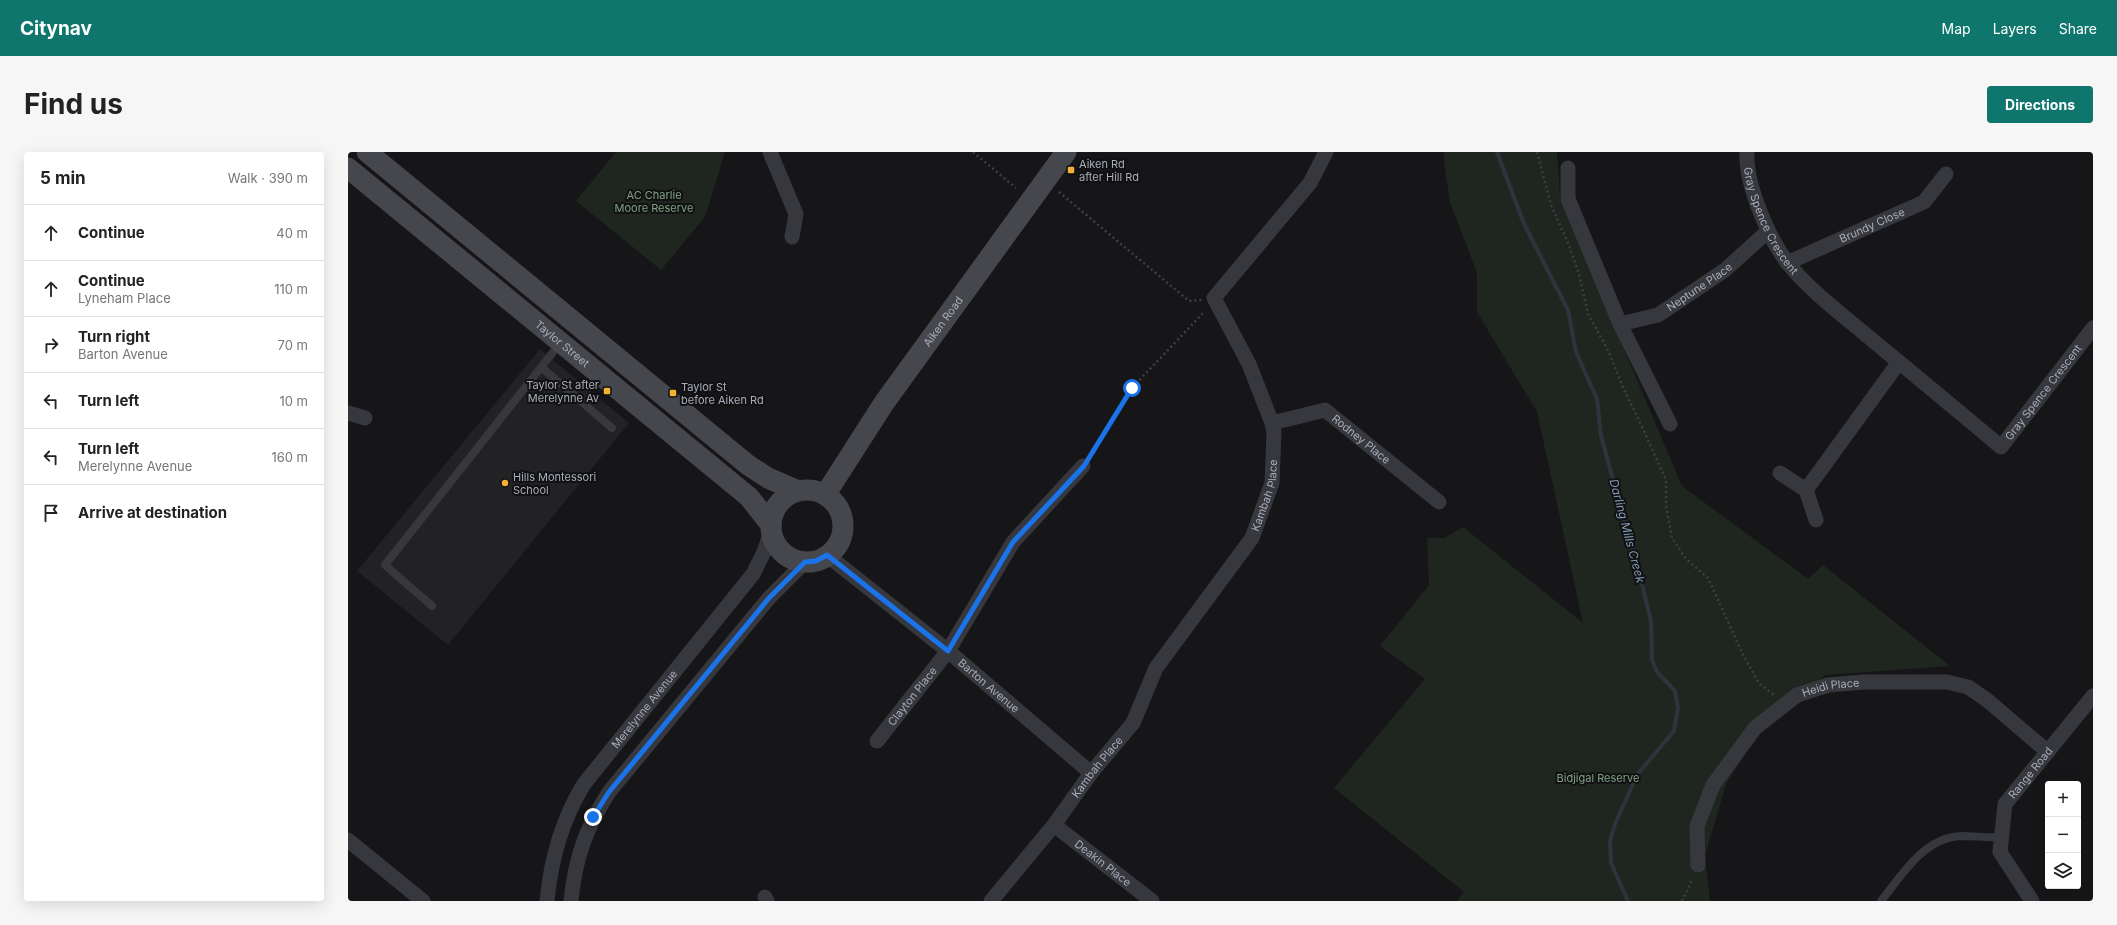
<!DOCTYPE html>
<html lang="en">
<head>
<meta charset="utf-8">
<style>
  :root { --surface:#fff; --page:#f6f6f6; --text:#222; --muted:#767676; --line:#e0e0e0; --accent:#0f766e }
  body { margin:0; font-family:Inter,sans-serif; background:var(--page); color:var(--text) }
  .controls { position:absolute; right:12px; bottom:12px; display:grid; overflow:hidden; border-radius:4px; box-shadow:0 4px 16px #0002 }
  .controls button { width:36px; height:36px; display:grid; place-items:center; padding:0; border:0; border-bottom:1px solid var(--line); background:var(--surface); color:var(--text); font:20px sans-serif }
  .stop { position:absolute; width:12px; height:12px; margin:-9px; border:3px solid #1a73e8; border-radius:50%; background:#fff }
  .stop.end { background:#1a73e8; border-color:#fff; box-shadow:0 1px 4px #0008 }
  .list { margin:0; padding:0; list-style:none }
  h2 { display:flex; justify-content:space-between; align-items:center; height:52px; margin:0; padding:0 16px; font-size:17px }
  h2 small { font-size:13px; font-weight:400; color:var(--muted) }
  .list li { display:grid; grid-template-columns:26px 1fr auto; gap:12px; align-items:center; box-sizing:border-box; height:56px; padding:0 16px; border-top:1px solid var(--line) }
  .list b { display:block; font-size:15px; white-space:nowrap }
  .list p { margin:0; font-size:13px; white-space:nowrap; color:var(--muted) }
  .list em { font-size:13px; font-style:normal; color:var(--muted) }
  .icon { flex:none; width:22px; height:22px; fill:none; stroke:currentColor; stroke-width:2; stroke-linecap:round; stroke-linejoin:round }
  .map { position:relative; flex:none; width:1745px; height:749px; overflow:hidden; border-radius:4px }
  header { display:flex; align-items:center; gap:24px; box-sizing:border-box; height:56px; padding:0 20px; background:var(--accent); color:#fff }
  header strong { font-size:19px }
  nav { display:flex; gap:22px; margin-inline-start:auto; font-size:14px }
  .intro { display:flex; align-items:center; justify-content:space-between; box-sizing:border-box; height:96px; padding:0 24px }
  h1 { margin:0; font-size:28px }
  .button { padding:10px 18px; border-radius:4px; background:var(--accent); color:#fff; font-size:14px; font-weight:700 }
  main { display:flex; gap:24px; padding:0 24px }
  aside { flex:1; background:var(--surface); border-radius:4px; box-shadow:0 4px 16px #0002 }
  .map>svg:first-child { display:block }
</style>
</head>
<body>
<header>
<strong>Citynav</strong>
<nav><a>Map</a><a>Layers</a><a>Share</a></nav>
</header>
<div class="intro"><h1>Find us</h1><a class="button">Directions</a></div>
<main>
<aside>
<h2>5 min<small>Walk · 390 m</small></h2>
<ul class="list">
<li><svg class="icon" aria-label="ahead" viewBox="0 0 24 24"><path d="M12 20V5M6 11l6-6 6 6"/></svg><div><b>Continue</b></div><em>40 m</em></li>
<li><svg class="icon" aria-label="ahead" viewBox="0 0 24 24"><path d="M12 20V5M6 11l6-6 6 6"/></svg><div><b>Continue</b><p>Lyneham Place</p></div><em>110 m</em></li>
<li><svg class="icon" aria-label="right" viewBox="0 0 24 24"><path d="M7 20v-9h11M14 6l5 5-5 5"/></svg><div><b>Turn right</b><p>Barton Avenue</p></div><em>70 m</em></li>
<li><svg class="icon" aria-label="left" viewBox="0 0 24 24"><path d="M17 20v-9H6M10 6l-5 5 5 5"/></svg><div><b>Turn left</b></div><em>10 m</em></li>
<li><svg class="icon" aria-label="left" viewBox="0 0 24 24"><path d="M17 20v-9H6M10 6l-5 5 5 5"/></svg><div><b>Turn left</b><p>Merelynne Avenue</p></div><em>160 m</em></li>
<li><svg class="icon" aria-label="arrive" viewBox="0 0 24 24"><path d="M6 21V4h12l-3 4 3 4H6"/></svg><div><b>Arrive at destination</b></div></li>
</ul>
</aside>
<div class="map">
<svg width="1745" height="749" viewBox="0 0 1745 749">
  <rect width="100%" height="100%" fill="#161618"/>
  <path fill="#222225" d="M192 197 281 271 100 493 9 419Z"/>
  <path fill="#1e261f" d="M268 0H377L357 65 313 118 228 49Z
    M1096 0H1209L1212 46 1334 334 1460 427 1475 413 1602 514 1477 523 1416 573 1378 632 1357 704 1362 749H1109L1116 740 986 636 1077 527 1032 494 1081 433 1079 386H1096L1115 375 1235 471 1189 260 1129 160V121L1102 50 1096 11Z"/>
  <g fill="none" stroke-linecap="round" stroke-linejoin="round">
    <path stroke="#2c353c" stroke-width="4" d="M1149 0 1176 72 1220 158 1228 200 1249 247 1253 284 1294 432 1303 469 1304 508 1309 520 1327 539 1330 556 1326 579 1289 623 1267 672 1262 689 1263 711 1280 749"/>
    <path stroke="#3d3f44" stroke-width="2.5" stroke-dasharray="2 3" stroke-linecap="butt" d="M625 0 668 36
      M1189 0 1203 53 1220 91 1231 122 1240 162 1259 196 1277 240 1290 266 1318 328V354L1324 386 1338 407 1360 426 1396 505 1411 531 1426 543
      M711 40 841 149 854 148
      M742 303 784 236 857 159
      M1334 749 1345 726"/>
    <path stroke="#37383d" stroke-width="8" d="M193 215 264 276
      M84 454 37 413 213 190
      M1533 749C1555 722 1576 685 1614 684 1627 684 1640 686 1654 685"/>
    <g stroke="#37383d" stroke-width="15">
      <path d="M422 0 448 62 444 85"/>
      <path id="s1" d="M1399 0C1397 31 1420 85 1439 110 1458 135 1493 162 1517 182 1563 220 1608 257 1653 295L1745 176"/>
      <path d="M1220 16V47L1272 172 1322 272"/>
      <path id="s2" d="M1439 111 1576 50 1598 22"/>
      <path id="s3" d="M1272 172 1310 163 1377 118 1420 79"/>
      <path d="M0 261 17 266"/>
      <path id="s4" d="M924 271 977 258 1091 350"/>
      <path d="M1432 321 1458 338 1551 210"/>
      <path d="M1458 338 1468 368"/>
      <path id="s5" d="M479 403 600 499 743 621"/>
      <path id="s6" d="M529 589 600 499 665 390 735 314"/>
      <path id="s7" d="M706 673 804 749"/>
      <path d="M0 688 75 749"/>
      <path id="s8" d="M1350 713 1349 674 1365 633 1407 576 1449 543 1480 533 1516 530H1599L1620 535 1639 548 1700 600"/>
      <path d="M417 745 419 749"/>
      <path id="s9" d="M199 749C203 707 213 669 236 632L405 422 416 400 423 379"/>
      <path d="M223 749C227 706 238 676 261 640L421 446 457 410"/>
      <path id="s10" d="M643 749 706 673 743 621 785 571 808 516 904 386 924 331 926 280 924 271 901 212 866 146 962 31 978 0"/>
      <path id="s11" d="M1684 749 1652 700 1657 652 1745 544"/>
    </g>
    <g stroke="#45474d" stroke-width="21">
      <path d="M19 0 400 313 420 326 450 339"/>
      <path id="s12" d="M0 16 401 345 423 373"/>
      <circle cx="459" cy="374" r="36"/>
      <path id="s13" d="M477 343 536 251 718 0"/>
    </g>
  </g>
  <g fill="none" stroke-linecap="round" stroke-linejoin="round">
    <path stroke="#1a73e8" stroke-width="5" d="M245 665 261 640 421 446 457 410 468 409 479 403 600 499 665 390 736 314 784 236"/>
  </g>
  <g fill="#f2b134" stroke="#111113" stroke-width="1.5">
    <rect x="719" y="14" width="8" height="8" rx="2"/>
    <rect x="255" y="235" width="8" height="8" rx="2"/>
    <rect x="321" y="237" width="8" height="8" rx="2"/>
    <circle cx="157" cy="331" r="4"/>
  </g>
  <g text-anchor="middle" stroke-width="4" stroke-linejoin="round" paint-order="stroke">
    <g font-size="11" fill="#a8adb8" stroke="#111113" text-anchor="start">
      <text x="731" y="16">Aiken Rd<tspan x="731" dy="13">after Hill Rd</tspan></text>
      <text x="251" y="237" text-anchor="end">Taylor St after<tspan x="251" dy="13">Merelynne Av</tspan></text>
      <text x="333" y="239">Taylor St<tspan x="333" dy="13">before Aiken Rd</tspan></text>
      <text x="165" y="329">Hills Montessori<tspan x="165" dy="13">School</tspan></text>
    </g>
    <g font-size="11" fill="#7fa381" stroke="#111113">
      <text x="306" y="47">AC Charlie<tspan x="306" dy="13">Moore Reserve</tspan></text>
      <text x="1250" y="630">Bidjigal Reserve</text>
    </g>
    <g font-size="11" fill="#a8adb8" stroke="#111113">
      <text dy="4" stroke="none"><textPath href="#s1" startOffset="74">Gray Spence Crescent</textPath></text>
      <text dy="4" stroke="none"><textPath href="#s2" startOffset="93">Brundy Close</textPath></text>
      <text dy="4" stroke="none"><textPath href="#s3" startOffset="89">Neptune Place</textPath></text>
      <text dy="4" stroke="none"><textPath href="#s13" startOffset="210">Aiken Road</textPath></text>
      <text dy="4" stroke="none"><textPath href="#s12" startOffset="277">Taylor Street</textPath></text>
      <text dy="4" stroke="none"><textPath href="#s1" startOffset="471">Gray Spence Crescent</textPath></text>
      <text dy="4" stroke="none"><textPath href="#s4" startOffset="101">Rodney Place</textPath></text>
      <text dy="4" stroke="none"><textPath href="#s10" startOffset="494">Kambah Place</textPath></text>
      <text dy="4" stroke="none"><textPath href="#s5" startOffset="208">Barton Avenue</textPath></text>
      <text dy="4" stroke="none"><textPath href="#s8" startOffset="242">Heidi Place</textPath></text>
      <text dy="4" stroke="none"><textPath href="#s6" startOffset="57">Clayton Place</textPath></text>
      <text dy="4" stroke="none"><textPath href="#s9" startOffset="220">Merelynne Avenue</textPath></text>
      <text dy="4" stroke="none"><textPath href="#s10" startOffset="171">Kambah Place</textPath></text>
      <text dy="4" stroke="none"><textPath href="#s11" startOffset="147">Range Road</textPath></text>
      <text dy="4" stroke="none"><textPath href="#s7" startOffset="62">Deakin Place</textPath></text>
    </g>
    <g font-size="12" font-style="italic" fill="#7f9bb3" stroke="#111113">
      <text transform="translate(1279 379) rotate(75)" y="4">Darling Mills Creek</text>
    </g>
  </g>
</svg>
<div class="controls">
<button>+</button>
<button>−</button>
<button><svg class="icon" aria-label="layers" viewBox="0 0 24 24"><path d="M12 4l9 5-9 5-9-5zM3 14l9 5 9-5"/></svg></button>
</div>
<div class="stop" style="left:784px;top:236px"></div>
<div class="stop end" style="left:245px;top:665px"></div>
</div>
</main>
</body>
</html>
